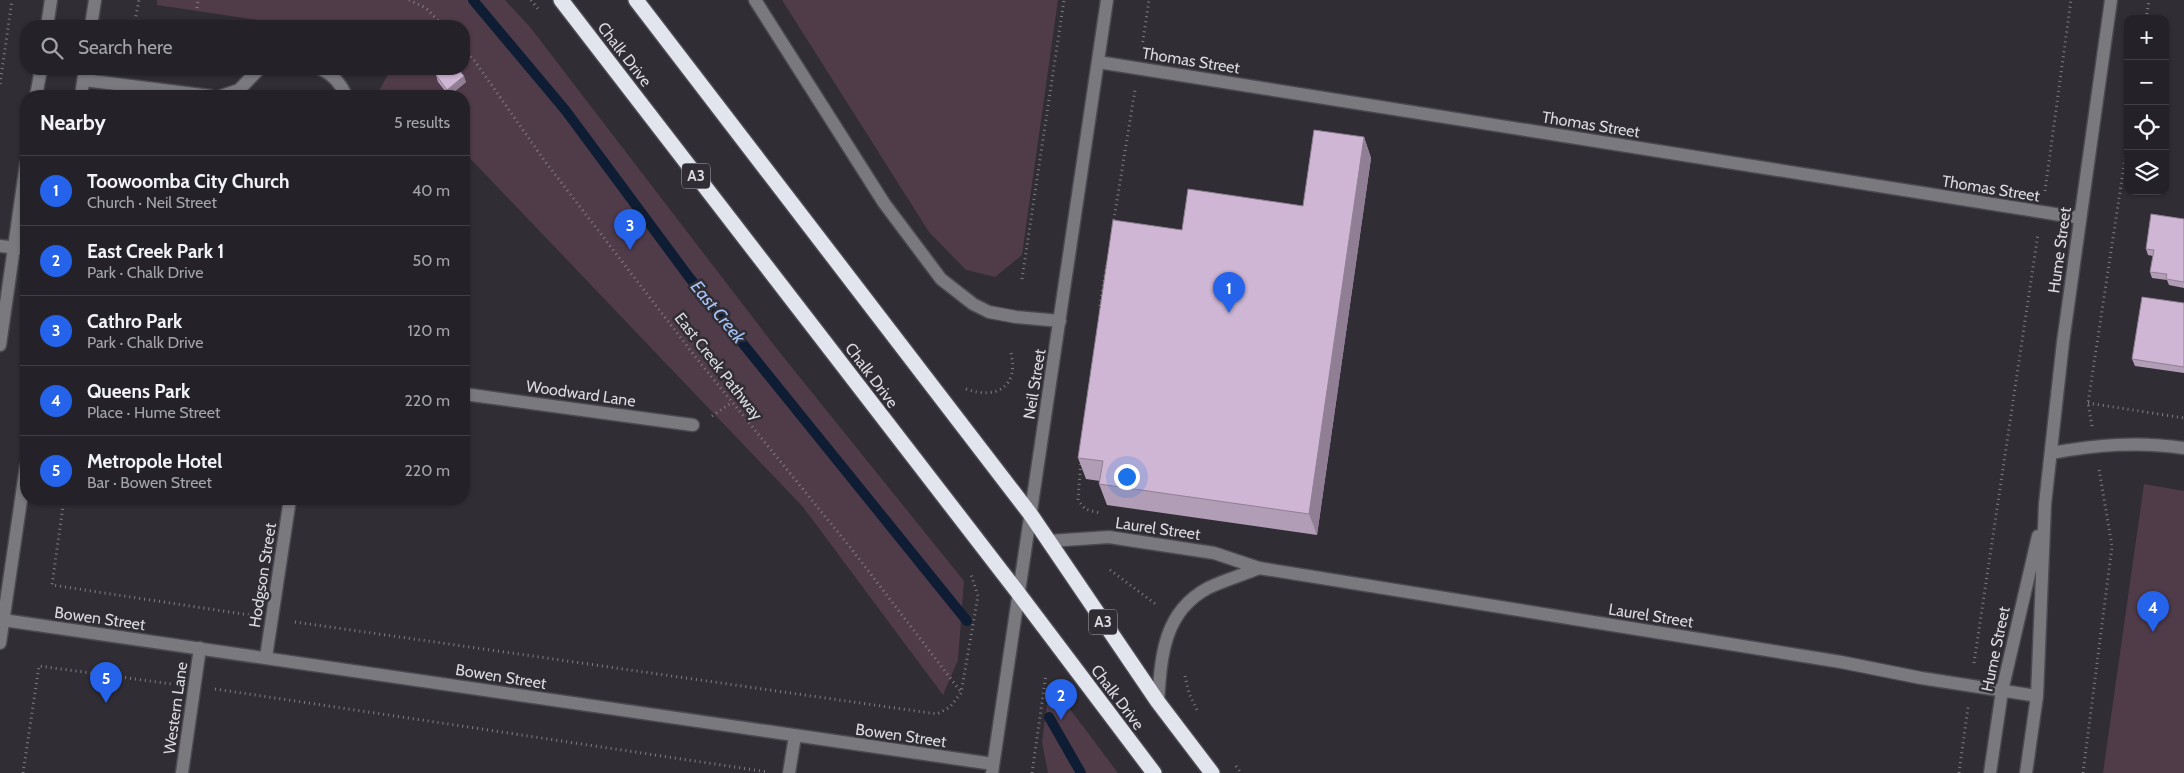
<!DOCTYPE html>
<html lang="en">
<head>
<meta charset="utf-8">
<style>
  :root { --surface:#242228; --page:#302f34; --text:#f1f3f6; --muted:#a3a4a8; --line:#413f45; --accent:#2563eb }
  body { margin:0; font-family:Cabin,sans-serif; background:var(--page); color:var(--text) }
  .controls { position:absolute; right:15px; top:15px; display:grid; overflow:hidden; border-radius:10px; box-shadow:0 1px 4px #0004 }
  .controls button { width:45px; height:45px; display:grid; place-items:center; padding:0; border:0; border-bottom:1px solid var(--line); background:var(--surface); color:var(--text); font:25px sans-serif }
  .you { position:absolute; left:1126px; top:476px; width:18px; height:18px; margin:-12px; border:4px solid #fff; border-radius:50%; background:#1a73e8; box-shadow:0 0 0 8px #1a73e833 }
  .badge { display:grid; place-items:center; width:32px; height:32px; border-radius:50%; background:var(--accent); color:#fff; font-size:16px; font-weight:700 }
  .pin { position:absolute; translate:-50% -41px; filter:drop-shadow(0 1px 2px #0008) }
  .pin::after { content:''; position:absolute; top:26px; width:18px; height:15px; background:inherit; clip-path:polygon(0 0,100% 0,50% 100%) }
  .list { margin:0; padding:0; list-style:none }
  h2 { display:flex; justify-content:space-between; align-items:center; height:65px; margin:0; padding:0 20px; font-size:21px }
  h2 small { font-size:16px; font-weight:400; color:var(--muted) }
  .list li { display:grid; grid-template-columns:32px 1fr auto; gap:15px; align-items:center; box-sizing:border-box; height:70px; padding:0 20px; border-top:1px solid var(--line) }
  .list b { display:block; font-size:19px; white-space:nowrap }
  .list p { margin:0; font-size:16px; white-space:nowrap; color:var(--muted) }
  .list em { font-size:16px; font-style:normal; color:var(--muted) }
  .icon { flex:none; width:28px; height:28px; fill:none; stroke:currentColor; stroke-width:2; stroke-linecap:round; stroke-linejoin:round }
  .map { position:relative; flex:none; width:2184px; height:773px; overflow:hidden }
  .search { position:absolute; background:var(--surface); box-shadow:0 1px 4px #0004; left:20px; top:20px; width:450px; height:55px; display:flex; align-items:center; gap:12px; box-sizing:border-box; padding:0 18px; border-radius:20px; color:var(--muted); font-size:19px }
  .panel { position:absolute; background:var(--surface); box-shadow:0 1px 4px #0004; left:20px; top:90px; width:450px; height:415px; border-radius:20px }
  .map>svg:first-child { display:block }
</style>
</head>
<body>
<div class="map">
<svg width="2184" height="773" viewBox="0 0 2184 773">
  <rect width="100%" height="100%" fill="#302d35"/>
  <path fill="#503b49" d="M157 0H505L530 27 777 349 964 581 958 660 943 695 803 507 464 152V96H376L391 69H464V26H298L157 5Z
    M782 0H1058L1022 255 995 277 966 270 929 232Z
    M2144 484 2184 491V773H2103Z
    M1049 690 1061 697 1118 773H1048L1042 742Z"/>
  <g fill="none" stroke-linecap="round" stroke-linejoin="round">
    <path stroke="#0e1d34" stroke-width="10" d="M473 0 566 111 689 277 967 621
      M1049 717 1081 773"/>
    <g stroke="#4b4950" stroke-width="15">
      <path id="minor" d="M755 0 884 203 941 279 973 304 989 312 1016 317 1060 321
        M47 26 51 0
        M91 26 95 0
        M1098 62 2080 218
        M321 69C333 75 341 83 346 96
        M84 80 210 96
        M36 96 41 69
        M81 96 85 69
        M221 96 239 90 259 69
        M0 246 26 249
        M0 345 26 164
        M464 394 693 425
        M2051 453C2096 445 2139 441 2184 448
        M1049 541 1109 537 1214 553 1259 568 1841 662 1921 678 2037 696
        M3 620 993 764
        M0 643 26 466
        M266 657 290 499
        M1158 702C1161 657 1163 612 1208 588 1224 580 1243 575 1259 568
        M182 773 200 648
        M789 773 795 736
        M992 773 1107 0
        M1990 773 2002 691 2038 536
        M2026 773 2037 696 2045 504 2063 342 2111 0"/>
    </g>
    <g stroke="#4b4950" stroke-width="18">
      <path id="highway" d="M561 0 1019 594 1154 773
        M636 0 1031 515 1158 702 1212 773"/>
    </g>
    <path stroke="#807d84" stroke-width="3" stroke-dasharray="1 4" stroke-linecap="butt" d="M409 0 426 8 443 26
      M531 0 538 9
      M197 8 198 0
      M2146 19 2149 0
      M134 26 139 0
      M1142 47 1149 0
      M464 49 474 60 544 160 697 359 850 547 961 692
      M0 84 12 0
      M2045 191 2071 0
      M1113 225 1135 90
      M1022 279 1064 0
      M1100 306 1107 263
      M966 389C996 400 1019 387 1011 353
      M2088 403 2184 418
      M712 416 731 403
      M2092 426 2088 403 2128 139
      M1081 459 1078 500 1085 509 1100 513
      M64 499 52 585 249 615
      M1110 570 1157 605
      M295 622 937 714 950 707 961 693 978 596 971 574
      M1974 663 2038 234
      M1185 676 1189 693 1198 712
      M215 689 768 772
      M1236 766 1241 773
      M23 773 39 666 172 684
      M1032 773 1046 674
      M1959 773 1968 707
      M2083 773 2112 546 2099 469"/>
    <use href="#minor" stroke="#7a7a7e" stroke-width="12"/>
    <use href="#highway" stroke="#e2e4ee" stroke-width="15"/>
  </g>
  <path fill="#b19db6" d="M436 75 466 82 449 96 438 82Z
    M1364 137 1371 158 1317 535 1107 505 1099 484 1100 481 1086 479 1078 458 1182 230 1303 206Z
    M2184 219V288L2169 285 2167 280 2152 278 2150 272 2153 256 2148 255 2146 249Z
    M2184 303V373L2135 366 2132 359Z"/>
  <path fill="#907f94" d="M464 76 466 82 449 96 447 90Z
    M1364 137 1371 158 1317 535 1309 514Z"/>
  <path fill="#ceb6d4" stroke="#907f94" d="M443 69H458L464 76 447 90 436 75Z
    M1314 130 1364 137 1309 514 1099 484 1103 461 1078 458 1113 220 1182 230 1188 189 1303 206Z
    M2151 214 2184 219V282L2166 279 2167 274 2150 272 2154 250 2146 249Z
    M2142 297 2184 303V367L2132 359Z"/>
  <g text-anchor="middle" stroke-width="5" stroke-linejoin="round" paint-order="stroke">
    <g fill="#302d35" stroke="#a8a6ac" stroke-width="1">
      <rect x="682" y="163.5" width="28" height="25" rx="4"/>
      <rect x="1089" y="609.5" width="28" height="25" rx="4"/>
    </g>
    <g font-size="15" font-weight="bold" fill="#dbdadf">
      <text x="696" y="181">A3</text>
      <text x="1103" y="627">A3</text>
    </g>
    <g font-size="16" fill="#dbdadf" stroke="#302d35">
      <text transform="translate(625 54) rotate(52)" y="6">Chalk Drive</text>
      <text transform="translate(1191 60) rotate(9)" y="6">Thomas Street</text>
      <text transform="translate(1591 124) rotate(9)" y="6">Thomas Street</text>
      <text transform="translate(1991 188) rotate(9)" y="6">Thomas Street</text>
      <text transform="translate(2059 250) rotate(-82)" y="6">Hume Street</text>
      <text transform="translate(719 366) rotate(52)" y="6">East Creek Pathway</text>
      <text transform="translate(872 375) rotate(53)" y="6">Chalk Drive</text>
      <text transform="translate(1034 384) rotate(-81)" y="6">Neil Street</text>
      <text transform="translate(581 393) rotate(8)" y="6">Woodward Lane</text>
      <text transform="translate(1158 528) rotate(8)" y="6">Laurel Street</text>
      <text transform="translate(262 575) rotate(-81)" y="6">Hodgson Street</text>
      <text transform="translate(1651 615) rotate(9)" y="6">Laurel Street</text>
      <text transform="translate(100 618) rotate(8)" y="6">Bowen Street</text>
      <text transform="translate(1995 649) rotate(-78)" y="6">Hume Street</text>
      <text transform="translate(501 676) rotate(9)" y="6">Bowen Street</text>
      <text transform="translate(1118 697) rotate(53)" y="6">Chalk Drive</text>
      <text transform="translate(175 708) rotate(-82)" y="6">Western Lane</text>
      <text transform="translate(901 735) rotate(8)" y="6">Bowen Street</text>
    </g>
    <g font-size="18" font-style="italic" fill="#a5c5f8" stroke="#302d35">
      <text transform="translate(718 312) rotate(51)" y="6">East Creek</text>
    </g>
  </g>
</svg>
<div class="controls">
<button>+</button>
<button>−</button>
<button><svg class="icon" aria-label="locate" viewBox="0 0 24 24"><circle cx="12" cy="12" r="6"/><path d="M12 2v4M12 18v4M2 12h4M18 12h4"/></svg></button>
<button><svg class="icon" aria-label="layers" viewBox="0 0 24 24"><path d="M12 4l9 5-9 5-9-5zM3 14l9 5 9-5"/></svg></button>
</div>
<div class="you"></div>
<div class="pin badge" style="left:1229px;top:313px">1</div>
<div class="pin badge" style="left:1061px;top:720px">2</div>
<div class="pin badge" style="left:630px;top:250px">3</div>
<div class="pin badge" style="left:2153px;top:632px">4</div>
<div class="pin badge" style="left:106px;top:703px">5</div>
<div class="search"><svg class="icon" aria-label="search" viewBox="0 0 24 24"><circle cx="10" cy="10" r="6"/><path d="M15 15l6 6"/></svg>Search here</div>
<section class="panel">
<h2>Nearby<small>5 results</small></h2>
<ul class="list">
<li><span class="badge">1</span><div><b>Toowoomba City Church</b><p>Church · Neil Street</p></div><em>40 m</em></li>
<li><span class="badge">2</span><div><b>East Creek Park 1</b><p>Park · Chalk Drive</p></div><em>50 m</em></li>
<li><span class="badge">3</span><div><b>Cathro Park</b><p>Park · Chalk Drive</p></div><em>120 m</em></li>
<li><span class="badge">4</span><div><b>Queens Park</b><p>Place · Hume Street</p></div><em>220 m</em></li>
<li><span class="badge">5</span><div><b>Metropole Hotel</b><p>Bar · Bowen Street</p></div><em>220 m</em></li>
</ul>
</section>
</div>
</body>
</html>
